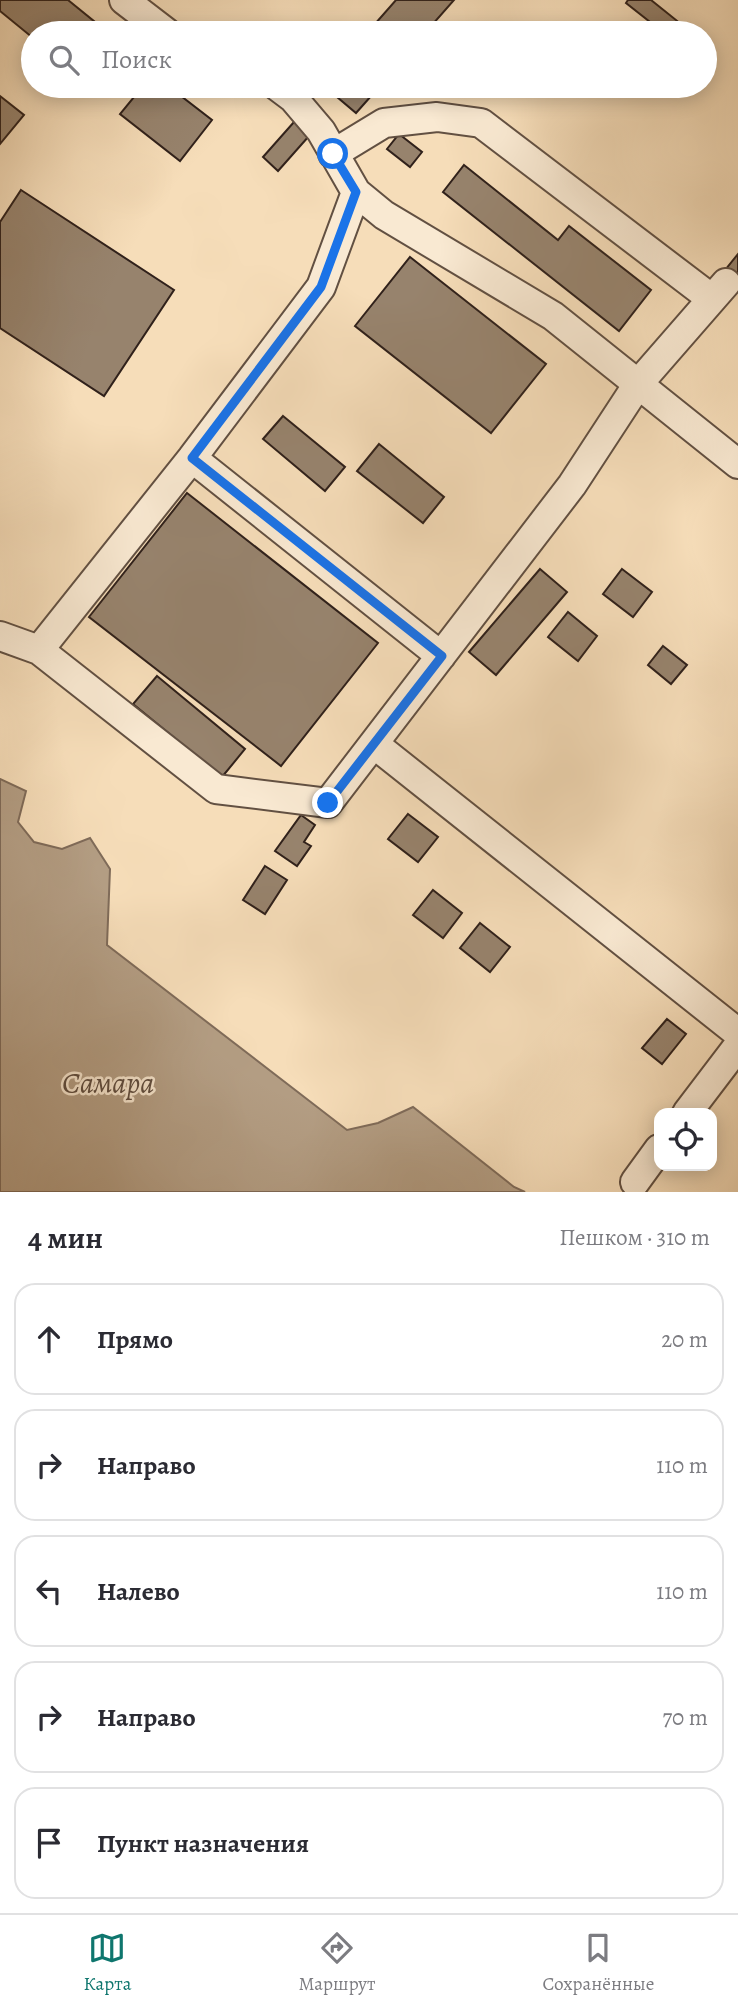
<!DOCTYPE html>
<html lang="ru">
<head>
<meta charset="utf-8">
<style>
  :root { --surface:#fff; --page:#f7f7f7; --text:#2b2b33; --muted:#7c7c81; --line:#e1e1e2; --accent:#0f766e }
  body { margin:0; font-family:Alegreya,serif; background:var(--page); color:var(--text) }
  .controls { position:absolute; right:21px; bottom:21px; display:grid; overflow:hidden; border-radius:14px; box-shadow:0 4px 18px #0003 }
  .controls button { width:63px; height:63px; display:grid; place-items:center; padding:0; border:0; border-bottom:2px solid var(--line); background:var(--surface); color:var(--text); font:35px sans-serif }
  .stop { position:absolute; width:21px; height:21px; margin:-16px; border:5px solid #1a73e8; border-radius:50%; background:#fff }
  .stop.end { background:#1a73e8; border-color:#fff; box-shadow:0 2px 7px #0008 }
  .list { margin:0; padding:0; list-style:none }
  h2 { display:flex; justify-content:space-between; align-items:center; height:91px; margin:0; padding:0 28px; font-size:30px }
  h2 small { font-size:23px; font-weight:400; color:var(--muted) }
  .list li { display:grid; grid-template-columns:46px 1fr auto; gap:21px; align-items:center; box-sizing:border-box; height:112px; margin:0 14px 14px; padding:0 14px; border:2px solid var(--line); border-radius:21px }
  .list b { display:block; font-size:26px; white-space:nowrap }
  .list em { font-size:23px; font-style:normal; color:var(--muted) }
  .icon { flex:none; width:38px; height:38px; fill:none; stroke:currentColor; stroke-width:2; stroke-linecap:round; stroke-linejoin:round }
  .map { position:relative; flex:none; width:738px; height:1192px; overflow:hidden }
  .search { position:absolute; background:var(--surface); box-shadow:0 4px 18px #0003; left:21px; right:21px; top:21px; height:77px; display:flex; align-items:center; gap:18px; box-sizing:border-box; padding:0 24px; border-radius:38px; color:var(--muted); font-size:26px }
  .sheet { height:721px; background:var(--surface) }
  nav { display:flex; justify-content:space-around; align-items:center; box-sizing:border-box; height:98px; border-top:2px solid var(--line); background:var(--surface); font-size:19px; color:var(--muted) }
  nav a { display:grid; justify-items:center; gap:4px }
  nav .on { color:var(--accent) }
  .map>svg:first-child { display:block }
</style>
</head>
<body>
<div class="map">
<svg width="738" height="1192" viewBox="0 0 738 1192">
  <rect width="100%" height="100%" fill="#f6ddb9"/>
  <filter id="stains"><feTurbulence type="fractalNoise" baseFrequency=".00286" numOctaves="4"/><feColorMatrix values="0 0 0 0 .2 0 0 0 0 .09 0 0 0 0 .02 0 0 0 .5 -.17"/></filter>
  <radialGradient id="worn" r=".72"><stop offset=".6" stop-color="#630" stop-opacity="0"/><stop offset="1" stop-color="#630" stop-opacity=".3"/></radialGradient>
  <path fill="#b39d83" stroke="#7f6b59" stroke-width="2" d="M0 779 26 791 18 822 34 842 62 849 90 838 110 869 107 945 347 1130 378 1123 413 1107 514 1187 525 1192H0Z"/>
  <path fill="#97836d" stroke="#30211b" stroke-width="2" d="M0 0H68L95 22 86 33H33V38L0 11Z
    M396 0H454L425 33H367Z
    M628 0H651L681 24 673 33H664L626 3Z
    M143 86H168L212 120 180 161 120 114Z
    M324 86H380L356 113Z
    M0 96 24 115 0 144Z
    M294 122 309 136 278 171 263 157Z
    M399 134 422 152 410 167 387 149Z
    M464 165 558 240 569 226 651 290 619 331 443 192Z
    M21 190 174 290 104 396 0 328V222Z
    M738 254V281L725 270Z
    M410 257 546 364 491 433 355 326Z
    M283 416 345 467 325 491 263 439Z
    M379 444 444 497 423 523 357 471Z
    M187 493 378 643 281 766 89 617Z
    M540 569 567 592 496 675 469 652Z
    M622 569 652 592 633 617 603 594Z
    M568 612 597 636 578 661 548 637Z
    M663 646 687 665 671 684 648 665Z
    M157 676 245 749 222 777 133 704Z
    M408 814 438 837 418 862 388 839Z
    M301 815 315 825 304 842 311 846 297 866 275 851Z
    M265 866 287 880 265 914 243 900Z
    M433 890 462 913 443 938 413 915Z
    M480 923 510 947 490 972 460 948Z
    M667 1019 686 1034 662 1064 642 1048Z"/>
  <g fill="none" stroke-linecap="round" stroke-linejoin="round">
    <g stroke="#625042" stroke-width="32">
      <path id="minor" d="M124 0 167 33
        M277 86 293 98 321 131 356 192 384 215 553 316 738 464
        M333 154 384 123 437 117 481 123 712 299
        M356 192 321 287 192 458 39 650 216 789 328 803 572 485 638 384 726 283
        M192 458 441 656
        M0 636 39 650
        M374 744 738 1033
        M687 1113 738 1046
        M635 1182 659 1149"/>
    </g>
    <use href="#minor" stroke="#f9e9d2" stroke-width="28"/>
  </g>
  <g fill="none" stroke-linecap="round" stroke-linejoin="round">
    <path stroke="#1a73e8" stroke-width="9" d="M328 803 442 656 192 458 321 287 356 192 333 154"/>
  </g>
  <g text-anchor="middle" stroke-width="5" stroke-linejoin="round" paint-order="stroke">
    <g font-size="30" font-style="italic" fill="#5e4c3f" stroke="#f9e9d2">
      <text x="108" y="1093">Самара</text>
    </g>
  </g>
  <rect width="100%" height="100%" filter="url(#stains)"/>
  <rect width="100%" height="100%" fill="url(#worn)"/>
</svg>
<div class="controls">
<button><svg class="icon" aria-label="locate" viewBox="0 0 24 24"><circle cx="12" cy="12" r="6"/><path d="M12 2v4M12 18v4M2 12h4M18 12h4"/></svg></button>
</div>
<div class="stop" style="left:333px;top:154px"></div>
<div class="stop end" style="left:328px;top:803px"></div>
<div class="search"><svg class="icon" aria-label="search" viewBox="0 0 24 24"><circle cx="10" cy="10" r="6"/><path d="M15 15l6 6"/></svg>Поиск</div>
</div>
<section class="sheet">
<h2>4 мин<small>Пешком · 310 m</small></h2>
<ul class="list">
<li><svg class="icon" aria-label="ahead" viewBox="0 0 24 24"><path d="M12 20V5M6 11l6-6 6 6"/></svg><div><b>Прямо</b></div><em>20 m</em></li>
<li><svg class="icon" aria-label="right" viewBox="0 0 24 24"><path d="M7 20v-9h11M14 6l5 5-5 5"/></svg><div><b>Направо</b></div><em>110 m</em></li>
<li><svg class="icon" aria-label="left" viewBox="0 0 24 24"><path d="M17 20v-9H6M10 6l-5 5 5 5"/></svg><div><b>Налево</b></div><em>110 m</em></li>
<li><svg class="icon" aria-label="right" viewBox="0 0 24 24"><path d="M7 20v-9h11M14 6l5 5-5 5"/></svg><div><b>Направо</b></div><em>70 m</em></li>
<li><svg class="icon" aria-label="arrive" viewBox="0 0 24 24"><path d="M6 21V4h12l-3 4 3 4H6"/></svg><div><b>Пункт назначения</b></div></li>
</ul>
</section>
<nav>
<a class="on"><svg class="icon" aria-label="map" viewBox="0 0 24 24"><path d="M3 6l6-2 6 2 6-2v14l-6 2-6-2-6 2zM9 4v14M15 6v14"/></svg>Карта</a>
<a><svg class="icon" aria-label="directions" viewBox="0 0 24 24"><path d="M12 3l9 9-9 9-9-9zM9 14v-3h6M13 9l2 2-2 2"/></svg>Маршрут</a>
<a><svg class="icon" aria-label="saved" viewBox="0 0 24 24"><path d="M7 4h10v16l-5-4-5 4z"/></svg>Сохранённые</a>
</nav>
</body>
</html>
